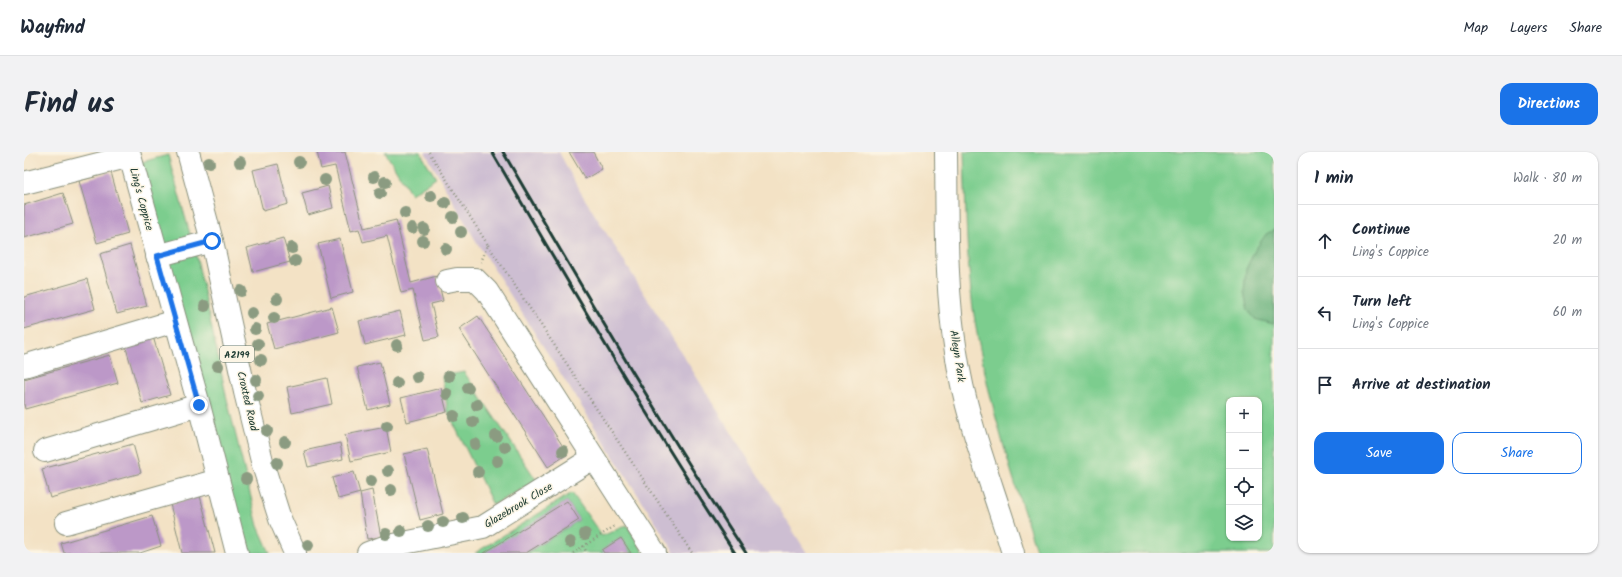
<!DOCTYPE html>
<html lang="en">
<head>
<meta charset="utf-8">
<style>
  :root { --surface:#fff; --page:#f2f2f3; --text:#1f2937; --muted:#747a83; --line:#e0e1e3; --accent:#1a73e8 }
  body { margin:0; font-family:Kalam,sans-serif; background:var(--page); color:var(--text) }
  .controls { position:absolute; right:12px; bottom:12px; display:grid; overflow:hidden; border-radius:8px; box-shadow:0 1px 3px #0004 }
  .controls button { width:36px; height:36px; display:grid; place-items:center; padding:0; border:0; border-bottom:1px solid var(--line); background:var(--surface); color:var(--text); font:20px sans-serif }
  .stop { position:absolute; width:12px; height:12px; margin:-9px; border:3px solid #1a73e8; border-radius:50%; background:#fff }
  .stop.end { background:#1a73e8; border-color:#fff; box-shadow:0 1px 4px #0008 }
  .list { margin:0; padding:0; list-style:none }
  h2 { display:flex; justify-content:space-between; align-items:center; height:52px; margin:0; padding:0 16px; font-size:17px }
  h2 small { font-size:13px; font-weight:400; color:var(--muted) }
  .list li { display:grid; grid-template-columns:26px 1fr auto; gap:12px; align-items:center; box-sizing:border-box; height:72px; padding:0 16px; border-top:1px solid var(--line) }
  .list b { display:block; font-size:15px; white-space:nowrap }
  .list p { margin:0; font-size:13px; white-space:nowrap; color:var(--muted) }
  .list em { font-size:13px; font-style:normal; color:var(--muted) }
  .actions { display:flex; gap:8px; padding:12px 16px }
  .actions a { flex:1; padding:9px 0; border:1px solid var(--accent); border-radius:12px; text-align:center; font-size:14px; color:var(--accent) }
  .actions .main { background:var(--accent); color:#fff }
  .icon { flex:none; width:22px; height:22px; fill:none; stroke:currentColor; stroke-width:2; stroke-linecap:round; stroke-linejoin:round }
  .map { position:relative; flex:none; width:1250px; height:401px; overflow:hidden; border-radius:12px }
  header { display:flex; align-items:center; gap:24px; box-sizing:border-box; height:56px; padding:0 20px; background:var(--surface); border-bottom:1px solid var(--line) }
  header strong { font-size:19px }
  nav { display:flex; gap:22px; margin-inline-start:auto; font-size:14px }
  .intro { display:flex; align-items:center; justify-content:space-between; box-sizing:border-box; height:96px; padding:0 24px }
  h1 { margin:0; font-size:28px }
  .button { padding:10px 18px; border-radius:12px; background:var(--accent); color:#fff; font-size:14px; font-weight:700 }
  main { display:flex; gap:24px; padding:0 24px }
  aside { flex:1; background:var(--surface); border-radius:12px; box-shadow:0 1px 3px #0004 }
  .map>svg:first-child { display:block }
</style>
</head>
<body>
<header>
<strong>Wayfind</strong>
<nav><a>Map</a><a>Layers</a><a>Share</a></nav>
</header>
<div class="intro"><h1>Find us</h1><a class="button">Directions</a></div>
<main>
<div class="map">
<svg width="1250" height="401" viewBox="0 0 1250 401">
  <rect width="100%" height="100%" fill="#fcf5e5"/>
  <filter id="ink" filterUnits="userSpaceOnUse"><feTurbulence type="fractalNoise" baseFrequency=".025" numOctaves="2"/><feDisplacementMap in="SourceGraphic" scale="8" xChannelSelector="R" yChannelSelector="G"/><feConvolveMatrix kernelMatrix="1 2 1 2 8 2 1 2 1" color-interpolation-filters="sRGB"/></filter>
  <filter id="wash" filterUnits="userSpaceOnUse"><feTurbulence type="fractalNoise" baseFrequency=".012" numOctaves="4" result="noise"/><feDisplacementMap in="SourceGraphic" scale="16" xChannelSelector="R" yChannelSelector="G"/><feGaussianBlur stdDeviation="0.9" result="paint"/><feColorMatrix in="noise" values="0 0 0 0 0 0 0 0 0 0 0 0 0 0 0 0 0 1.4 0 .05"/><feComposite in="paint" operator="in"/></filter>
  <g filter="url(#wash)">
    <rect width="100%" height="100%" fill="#f3e2c5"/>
    <path fill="#cdbed2" d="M401 0H535L554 36 783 401H651L452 89Z"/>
    <path fill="#7ccd8e" stroke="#4e8561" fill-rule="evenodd" d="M361 0H396L412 26 387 42Z
      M940 0H1250V401H1013C989 327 965 252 952 176 942 118 942 58 940 0ZM1205 248H1235V386H1205Z
      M144 3 174 111 202 243 234 374 246 401H221L114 11Z
      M440 220 513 329 469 353 424 260 418 224Z
      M548 341 578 384 603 373 620 401H607L597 386 579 398 580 401H502L555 368 543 349 462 401H451Z"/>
    <path fill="#65b079" stroke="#427656" d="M1250 78V172H1249L1231 167 1224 158 1220 140 1222 117 1231 98 1242 82Z"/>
    <g id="blocks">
      <path fill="#bc98c8" d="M293 0H321L340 76 372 68 387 131 413 124 419 149 407 152 415 185 401 188 389 138 377 141 363 84 339 90 335 77 327 79 311 14 297 17Z
        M545 0H569L578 17 561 27Z
        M254 12 264 52 239 59 229 18Z
        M87 20 104 82 73 91 55 29Z
        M304 34 309 56 284 63 278 41Z
        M39 41 49 72 0 86V53Z
        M259 86 266 110 229 120 223 96Z
        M316 87 329 140 307 146 294 92Z
        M106 93 123 154 93 162 76 102Z
        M63 127 71 157 0 177V145Z
        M308 155 315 180 250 197 243 172Z
        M376 159 382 183 341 193 335 169Z
        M454 164 544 302 524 315 435 177Z
        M128 181 146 243 118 251 100 189Z
        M86 203 94 231 1 257 0 252V227Z
        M356 210 366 252 344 258 333 215Z
        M303 226 308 252 268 261 263 235Z
        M417 236 423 260 383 270 377 246Z
        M362 275 367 300 327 309 321 283Z
        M316 291 319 307 284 315 280 299Z
        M109 292 117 321 26 346 18 317Z
        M403 297 419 362 396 368 380 302Z
        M330 320 336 341 314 347 308 326Z
        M348 338 357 385 343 387 336 341Z
        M176 344 191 401H158L146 352Z
        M543 349 555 368 502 401H460Z
        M128 364 137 394 116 401H40L37 391Z
        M597 386 607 401H580L578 398Z"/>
    </g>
  </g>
  <g filter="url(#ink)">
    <use href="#blocks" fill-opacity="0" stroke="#89907c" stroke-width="1"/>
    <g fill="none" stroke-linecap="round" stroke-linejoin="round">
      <g stroke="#89907c" stroke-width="24">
        <path id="minor" d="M922 0C923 66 921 134 932 200 942 269 969 334 989 401
          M0 31 106 4 175 253 213 401
          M133 104 188 89
          M423 129 433 127H451L463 139 631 401
          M0 214 151 169
          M21 299 175 253
          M42 371 194 328
          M344 401 360 395 459 375 569 306"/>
      </g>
      <g stroke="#89907c" stroke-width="24">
        <path id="major" d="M164 0 188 89 221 240 239 313 256 367 271 401"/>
      </g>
      <path stroke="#89907c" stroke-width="2.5" stroke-dasharray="1 3" stroke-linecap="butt" d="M405 0 464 93 457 110
        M464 93 668 401
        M559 394 563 401
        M549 401 591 374"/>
      <use href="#minor" stroke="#fff" stroke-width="22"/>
      <use href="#major" stroke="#fff" stroke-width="22"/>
      <path stroke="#1f3d34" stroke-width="3" d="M468 0C547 135 625 270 711 401
        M479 0C558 135 636 270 722 401"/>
    </g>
    <g fill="#8b9b81">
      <circle cx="216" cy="10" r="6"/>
      <circle cx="275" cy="10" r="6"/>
      <circle cx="185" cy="11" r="6"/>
      <circle cx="350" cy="25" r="6"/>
      <circle cx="301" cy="28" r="6"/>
      <circle cx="361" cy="30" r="6"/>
      <circle cx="356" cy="41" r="6"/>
      <circle cx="407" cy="44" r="6"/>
      <circle cx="421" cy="51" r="6"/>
      <circle cx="381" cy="61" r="6"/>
      <circle cx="429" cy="65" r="6"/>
      <circle cx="388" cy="76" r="6"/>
      <circle cx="400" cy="77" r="6"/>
      <circle cx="437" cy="80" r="6"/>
      <circle cx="399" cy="89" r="6"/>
      <circle cx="268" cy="96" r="6"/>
      <circle cx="422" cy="97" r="6"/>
      <circle cx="271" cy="109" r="6"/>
      <circle cx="217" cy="139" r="6"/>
      <circle cx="253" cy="147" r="6"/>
      <circle cx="181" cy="154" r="6"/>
      <circle cx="228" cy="161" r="6"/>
      <circle cx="250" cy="166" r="6"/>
      <circle cx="231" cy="177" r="6"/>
      <circle cx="234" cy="192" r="6"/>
      <circle cx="373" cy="193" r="6"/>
      <circle cx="237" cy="208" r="6"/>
      <circle cx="194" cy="214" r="6"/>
      <circle cx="425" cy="224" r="6"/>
      <circle cx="393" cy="225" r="6"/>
      <circle cx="232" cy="228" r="6"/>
      <circle cx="373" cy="231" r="6"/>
      <circle cx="444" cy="236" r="6"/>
      <circle cx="423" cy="242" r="6"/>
      <circle cx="234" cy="244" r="6"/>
      <circle cx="453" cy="253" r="6"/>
      <circle cx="430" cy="264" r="6"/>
      <circle cx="449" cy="270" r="6"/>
      <circle cx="363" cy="274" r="6"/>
      <circle cx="243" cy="279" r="6"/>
      <circle cx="472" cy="284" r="6"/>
      <circle cx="261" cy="290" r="6"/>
      <circle cx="451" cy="292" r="6"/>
      <circle cx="481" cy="295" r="6"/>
      <circle cx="539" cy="299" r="6"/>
      <circle cx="473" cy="309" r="6"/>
      <circle cx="253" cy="311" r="6"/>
      <circle cx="364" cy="319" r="6"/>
      <circle cx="454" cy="320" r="6"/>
      <circle cx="222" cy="327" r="6"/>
      <circle cx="347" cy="329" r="6"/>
      <circle cx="367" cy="338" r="6"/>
      <circle cx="439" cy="366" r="6"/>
      <circle cx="419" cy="370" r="6"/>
      <circle cx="404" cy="374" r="6"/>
      <circle cx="377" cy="379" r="6"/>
      <circle cx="362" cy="382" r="6"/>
      <circle cx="561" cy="382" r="6"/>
      <circle cx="546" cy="390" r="6"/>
      <circle cx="284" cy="393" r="6"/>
    </g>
  </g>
  <g fill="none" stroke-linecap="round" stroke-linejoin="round" filter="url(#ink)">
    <path stroke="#1a73e8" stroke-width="5" d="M175 253 133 104 188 89"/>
  </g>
  <g text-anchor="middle" stroke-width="3" stroke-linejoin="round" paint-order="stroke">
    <rect fill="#fcf5e5" stroke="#617469" stroke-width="1" x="196" y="194" width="34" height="16" rx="3"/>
    <g font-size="10" font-weight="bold" fill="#1f3d34">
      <text x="213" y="206">A2199</text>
    </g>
    <g font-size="11" fill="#1f3d34" stroke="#fcf5e5">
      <text transform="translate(118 47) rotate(75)" y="4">Ling's Coppice</text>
      <text transform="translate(934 204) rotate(81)" y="4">Alleyn Park</text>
      <text transform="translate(224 249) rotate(77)" y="4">Croxted Road</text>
      <text transform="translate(494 353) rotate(-31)" y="4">Glazebrook Close</text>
    </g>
  </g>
</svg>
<div class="controls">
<button>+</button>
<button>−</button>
<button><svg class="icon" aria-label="locate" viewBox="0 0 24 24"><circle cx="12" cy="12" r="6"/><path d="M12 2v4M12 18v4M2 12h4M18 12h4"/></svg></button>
<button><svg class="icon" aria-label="layers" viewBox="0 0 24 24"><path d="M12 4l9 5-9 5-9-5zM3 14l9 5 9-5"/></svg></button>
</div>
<div class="stop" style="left:188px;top:89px"></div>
<div class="stop end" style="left:175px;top:253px"></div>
</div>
<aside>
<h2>1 min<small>Walk · 80 m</small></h2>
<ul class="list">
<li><svg class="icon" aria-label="ahead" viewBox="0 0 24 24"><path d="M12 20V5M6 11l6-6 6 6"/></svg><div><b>Continue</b><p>Ling's Coppice</p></div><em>20 m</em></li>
<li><svg class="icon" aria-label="left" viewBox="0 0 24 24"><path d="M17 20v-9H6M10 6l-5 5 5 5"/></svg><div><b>Turn left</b><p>Ling's Coppice</p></div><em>60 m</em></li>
<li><svg class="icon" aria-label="arrive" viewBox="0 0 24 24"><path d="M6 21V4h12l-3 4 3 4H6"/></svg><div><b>Arrive at destination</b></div></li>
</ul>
<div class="actions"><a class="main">Save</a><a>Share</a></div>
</aside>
</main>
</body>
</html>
